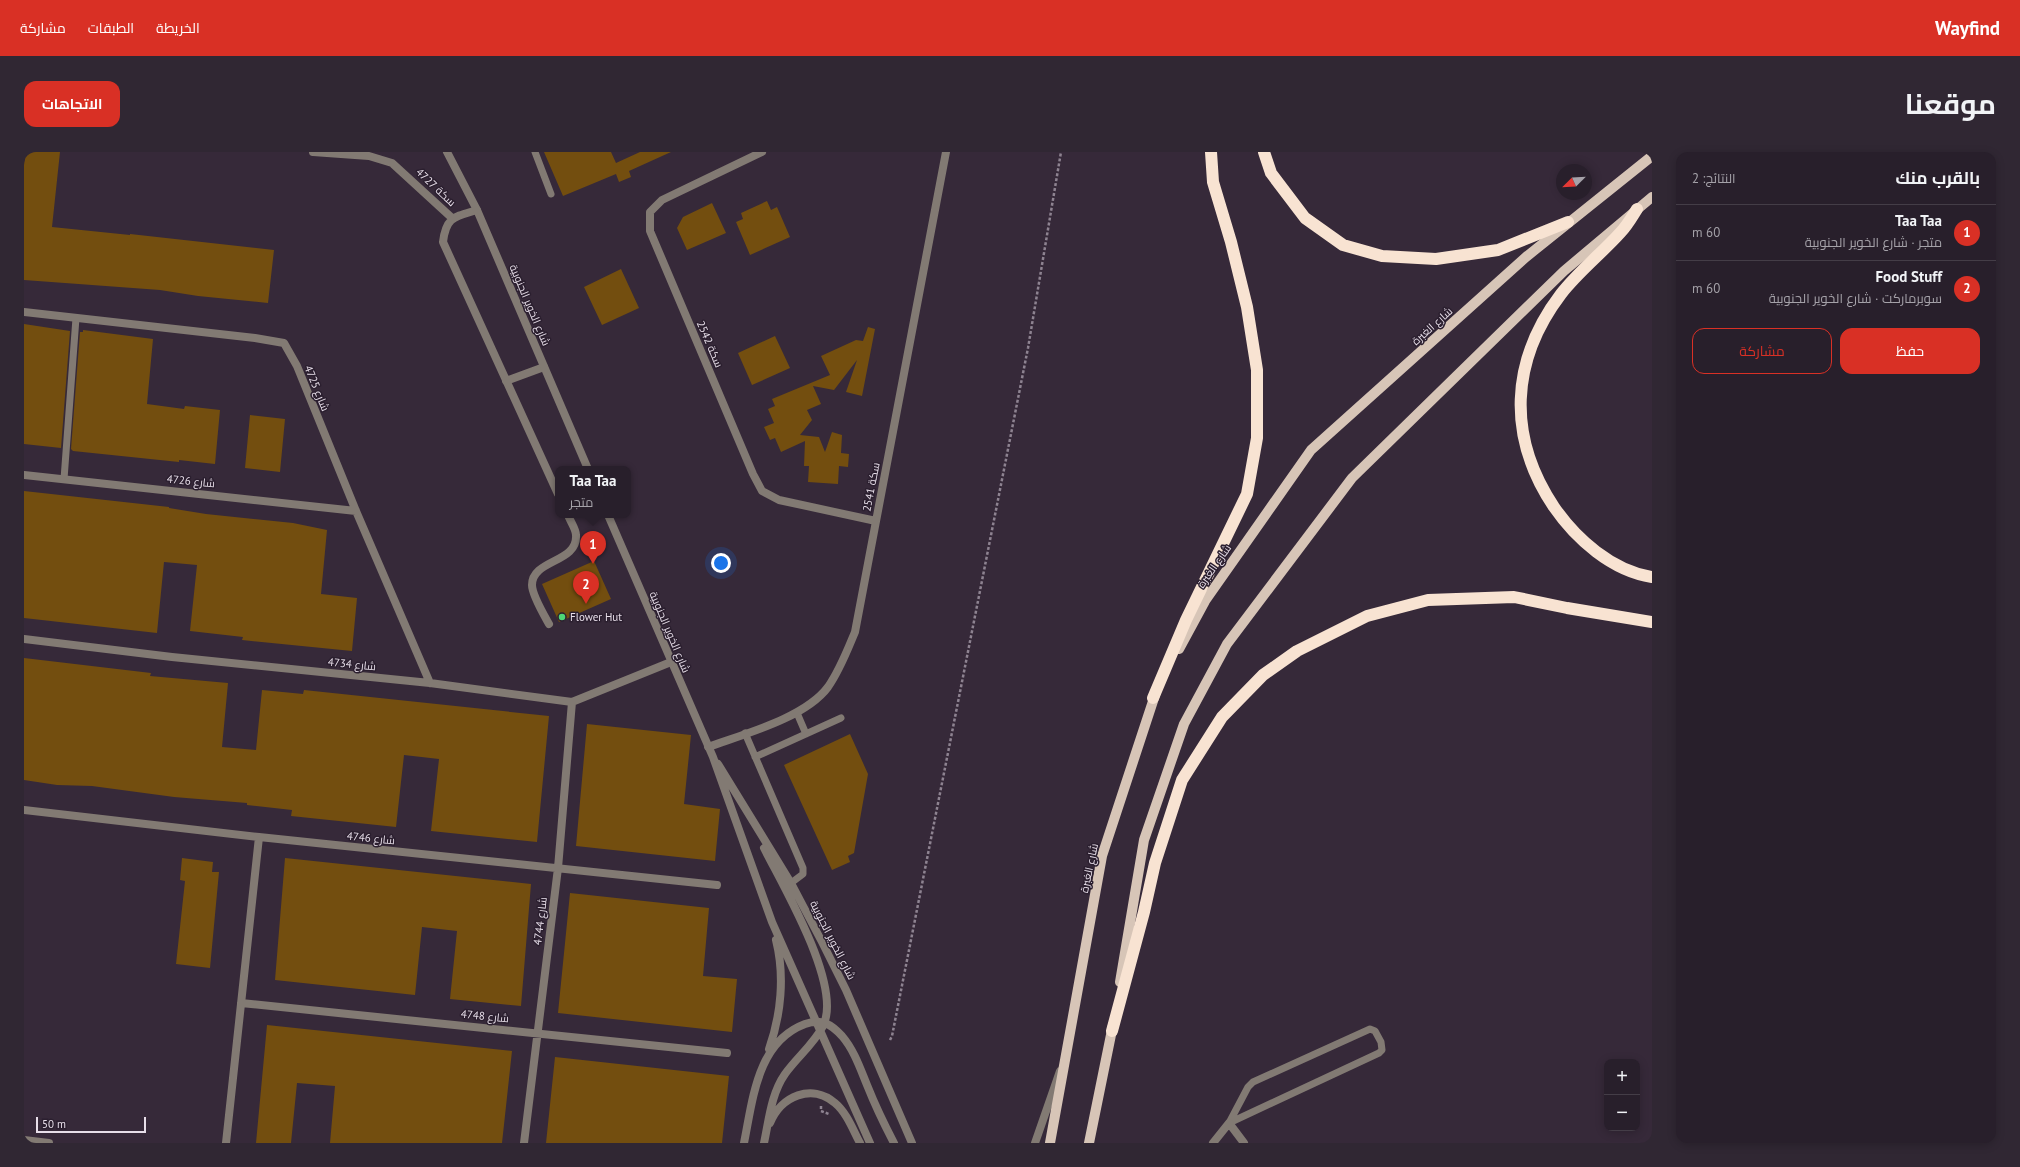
<!DOCTYPE html>
<html lang="ar">
<head>
<meta charset="utf-8">
<style>
  :root { --surface:#281f2b; --page:#302733; --text:#f1f3f6; --muted:#a5a2a9; --line:#443d47; --accent:#d93025 }
  body { margin:0; font-family:"PT Sans",Cairo,sans-serif; background:var(--page); color:var(--text); direction:rtl }
  .controls { position:absolute; right:12px; bottom:12px; display:grid; overflow:hidden; border-radius:8px; box-shadow:0 2px 10px #0003 }
  .controls button { width:36px; height:36px; display:grid; place-items:center; padding:0; border:0; border-bottom:1px solid var(--line); background:var(--surface); color:var(--text); font:20px sans-serif }
  .compass { position:absolute; left:1532px; top:12px; width:36px; height:36px; border-radius:50%; background:var(--surface); box-shadow:0 2px 10px #0003; rotate:246deg }
  .scale { position:absolute; left:12px; bottom:10px; width:110px; box-sizing:border-box; padding-left:4px; border:2px solid #e7dee9; border-top:0; font-size:11px; line-height:14px; white-space:nowrap; color:#e7dee9; -webkit-text-stroke:3px #2b1f2f; paint-order:stroke }
  .you { position:absolute; left:697px; top:411px; width:14px; height:14px; margin:-10px; border:3px solid #fff; border-radius:50%; background:#1a73e8; box-shadow:0 0 0 6px #1a73e833 }
  .badge { display:grid; place-items:center; width:26px; height:26px; border-radius:50%; background:var(--accent); color:#fff; font-size:13px; font-weight:700 }
  .pin { position:absolute; translate:-50% -33px; filter:drop-shadow(0 1px 2px #0008) }
  .pin::after { content:''; position:absolute; top:21px; width:14px; height:12px; background:inherit; clip-path:polygon(0 0,100% 0,50% 100%) }
  .popup { position:absolute; left:531px; top:314px; width:76px; height:52px; box-sizing:border-box; display:grid; place-content:center; border-radius:8px; background:var(--surface); filter:drop-shadow(0 1px 3px #0005); font-size:13px; white-space:nowrap; color:var(--muted) }
  .popup b { font-size:15px; color:var(--text) }
  .popup::after { content:''; position:absolute; left:50%; top:100%; margin-left:-8px; border:8px solid transparent; border-top-color:var(--surface) }
  .list { margin:0; padding:0; list-style:none }
  h2 { display:flex; justify-content:space-between; align-items:center; height:52px; margin:0; padding:0 16px; font-size:17px }
  h2 small { font-size:13px; font-weight:400; color:var(--muted) }
  .list li { display:grid; grid-template-columns:26px 1fr auto; gap:12px; align-items:center; box-sizing:border-box; height:56px; padding:0 16px; border-top:1px solid var(--line) }
  .list b { display:block; font-size:15px; white-space:nowrap }
  .list p { margin:0; font-size:13px; white-space:nowrap; color:var(--muted) }
  .list em { font-size:13px; font-style:normal; color:var(--muted) }
  .actions { display:flex; gap:8px; padding:12px 16px }
  .actions a { flex:1; padding:9px 0; border:1px solid var(--accent); border-radius:12px; text-align:center; font-size:14px; color:var(--accent) }
  .actions .main { background:var(--accent); color:#fff }
  .map { position:relative; flex:none; width:1628px; height:991px; overflow:hidden; direction:ltr; border-radius:12px }
  header { display:flex; align-items:center; gap:24px; box-sizing:border-box; height:56px; padding:0 20px; background:var(--accent); color:#fff }
  header strong { font-size:19px }
  nav { display:flex; gap:22px; margin-inline-start:auto; font-size:14px }
  .intro { display:flex; align-items:center; justify-content:space-between; box-sizing:border-box; height:96px; padding:0 24px }
  h1 { margin:0; font-size:28px }
  .button { padding:10px 18px; border-radius:12px; background:var(--accent); color:#fff; font-size:14px; font-weight:700 }
  main { display:flex; gap:24px; padding:0 24px }
  aside { flex:1; background:var(--surface); border-radius:12px; box-shadow:0 2px 10px #0003 }
  .map>svg:first-child { display:block }
</style>
</head>
<body>
<header>
<strong>Wayfind</strong>
<nav><a>الخريطة</a><a>الطبقات</a><a>مشاركة</a></nav>
</header>
<div class="intro"><h1>موقعنا</h1><a class="button">الاتجاهات</a></div>
<main>
<aside>
<h2>بالقرب منك<small>النتائج: 2</small></h2>
<ul class="list">
<li><span class="badge">1</span><div><b>Taa Taa</b><p>متجر · شارع الخوير الجنوبية</p></div><em>60 m</em></li>
<li><span class="badge">2</span><div><b>Food Stuff</b><p>سوبرماركت · شارع الخوير الجنوبية</p></div><em>60 m</em></li>
</ul>
<div class="actions"><a class="main">حفظ</a><a>مشاركة</a></div>
</aside>
<div class="map">
<svg width="1628" height="991" viewBox="0 0 1628 991">
  <rect width="100%" height="100%" fill="#362939"/>
  <path fill="#734e0f" d="M2 0H36L28 75 106 83V82L250 98 244 151 174 144 136 138 0 128V13Z
    M520 0H587L592 11 616 0H647L605 19 607 25 595 30 592 22 539 44Z
    M743 49 747 58 753 55 766 85 726 103 712 70 719 67 717 61Z
    M688 51 702 81 663 98 653 76 659 65Z
    M597 117 615 156 578 173 560 135Z
    M0 172 46 179 37 296 0 292Z
    M844 175 851 177 838 244 822 240 833 208 810 238 789 234 797 252 783 258 788 268 776 283 795 285 801 300 808 280 818 283 817 301 825 302 824 315 815 314 814 332 784 330 785 314H780L781 289 757 300 751 286 746 288 740 275 750 271 744 257 751 254 748 247 806 223 797 204 832 188 839 189Z
    M59 178 129 187 123 252 160 257 161 254 196 258 191 312 155 308V310L49 299 47 297 56 180H59Z
    M751 184 766 216 728 233 714 201Z
    M226 263 261 267 256 320 221 316Z
    M0 339 145 355V356L182 362 269 371 303 378 297 442 333 446 328 499 218 488 219 485 166 479 173 413 140 410 133 481 0 466Z
    M570 409 587 447 535 470 518 432Z
    M0 506 127 521 126 524 204 531 198 595 232 598 238 538 279 542 280 538 525 564 513 690 407 679 415 607 380 603 372 675 267 664 268 658 223 653V651L150 645 68 634 33 633 0 628Z
    M563 572 667 583 660 652 696 657 691 709 552 694Z
    M826 582 844 622 830 701 824 704 826 710 808 718 760 613Z
    M158 706 189 710 188 720H195L186 816 152 812 161 729 156 728Z
    M261 706 507 732 497 854 426 847 433 779 398 775 391 843 251 828Z
    M546 741 685 756 679 824 713 827 708 880 534 861Z
    M243 873 488 899 478 991H306L311 934 273 931 267 991H232Z
    M531 905 705 924 698 991H522Z"/>
  <g fill="none" stroke-linecap="round" stroke-linejoin="round">
    <path stroke="#8e8391" stroke-width="2.5" stroke-dasharray="3 2" stroke-linecap="butt" d="M866 888 868 884 1004 196 1037 0
      M797 954V959L805 962"/>
    <path stroke="#827a73" stroke-width="7" d="M511 0 527 42
      M40 327 52 166
      M773 561 782 582
      M721 581 779 716V722L767 731
      M731 605 817 566
      M1346 877 1351 879 1357 890 1358 898 1355 901 1205 971 1224 935 1229 930Z"/>
    <path stroke="#827a73" stroke-width="8" d="M289 0 345 4 368 11 428 66
      M738 0 638 48 626 60V79L729 322 738 339 755 348 852 369
      M453 58C430 65 422 65 419 90L534 342
      M0 160 231 186 260 191 273 214 332 359 406 531
      M482 229 520 215
      M0 323 332 359
      M525 472C520 463 508 443 508 433 508 407 554 411 552 383 552 377 546 369 544 363
      M0 487 148 505 406 531 548 550 647 510
      M684 595C720 582 781 566 804 535 816 518 823 499 831 480L922 0
      M0 658 235 685 693 733
      M217 851 703 901
      M0 988 25 991
      M202 991 235 685
      M500 991 534 716 548 550
      M1189 991 1205 971 1220 991"/>
    <path stroke="#827a73" stroke-width="8" d="M423 0 453 58 564 317
      M584 363 689 605 748 770 846 991
      M694 612 767 731 798 790 822 838 888 991
      M745 897C757 863 761 824 752 788
      M746 971C757 944 788 931 811 951 823 961 829 978 836 991
      M720 991C729 947 733 890 781 872 797 866 807 872 818 884 830 898 836 916 843 933 851 953 860 972 870 991
      M740 991C745 968 747 942 761 922 773 905 790 892 799 874 819 834 759 734 740 696
      M1011 991 1036 919"/>
    <path stroke="#d7c5b7" stroke-width="10" d="M1155 497 1181 449 1287 298 1502 105 1628 4
      M1096 830 1120 688 1160 572 1203 492 1328 326 1540 119 1628 45
      M1026 991 1078 704 1132 540
      M1065 991 1089 873"/>
    <path stroke="#f8e3d2" stroke-width="12" d="M1240 0 1247 21 1281 66 1319 93 1358 104 1412 107 1474 98 1544 70
      M1613 57C1608 65 1603 74 1596 81 1577 102 1554 120 1537 142 1486 209 1483 285 1530 355 1552 387 1588 419 1628 425
      M1129 546 1162 468 1223 342 1233 286V218L1223 155 1207 90 1189 30 1187 0
      M1088 879 1120 760 1131 711 1158 628 1198 565 1239 523 1273 499 1343 464 1404 448 1490 445 1543 456 1628 470"/>
  </g>
  <circle fill="#4dd676" stroke="#2b1f2f" stroke-width="1.5" cx="538" cy="465" r="4"/>
  <g text-anchor="middle" stroke-width="3" stroke-linejoin="round" paint-order="stroke">
    <g font-size="11" fill="#e7dee9" stroke="#2b1f2f">
      <text transform="translate(412 35) rotate(43)" y="4">سكة 4727</text>
      <text transform="translate(506 153) rotate(67)" y="4">شارع الخوير الجنوبية</text>
      <text transform="translate(1408 174) rotate(-42)" y="4">شارع الغبرة</text>
      <text transform="translate(686 192) rotate(67)" y="4">سكة 2542</text>
      <text transform="translate(293 236) rotate(68)" y="4">4725 شارع</text>
      <text transform="translate(167 329) rotate(6)" y="4">4726 شارع</text>
      <text transform="translate(847 335) rotate(-79)" y="4">سكة 2541</text>
      <text transform="translate(1190 414) rotate(-55)" y="4">شارع الغبرة</text>
      <text transform="translate(646 480) rotate(67)" y="4">شارع الخوير الجنوبية</text>
      <text transform="translate(328 512) rotate(6)" y="4">4734 شارع</text>
      <text transform="translate(347 686) rotate(6)" y="4">4746 شارع</text>
      <text transform="translate(1065 716) rotate(-78)" y="4">شارع الغبرة</text>
      <text transform="translate(516 769) rotate(-83)" y="4">4744 شارع</text>
      <text transform="translate(809 788) rotate(63)" y="4">شارع الخوير الجنوبية</text>
      <text transform="translate(461 864) rotate(6)" y="4">4748 شارع</text>
    </g>
    <g font-size="11" fill="#e7dee9" stroke="#2b1f2f" text-anchor="start">
      <text x="546" y="469">Flower Hut</text>
    </g>
  </g>
</svg>
<div class="controls">
<button>+</button>
<button>−</button>
</div>
<svg class="compass" viewBox="-18 -18 36 36"><path d="M0-13l5 13h-10z" fill="#e53935"/><path d="M0 13l5-13h-10z" fill="#a5a2a9"/></svg>
<div class="scale">50 m</div>
<div class="you"></div>
<div class="pin badge" style="left:569px;top:412px">1</div>
<div class="popup"><b>Taa Taa</b>متجر</div>
<div class="pin badge" style="left:562px;top:452px">2</div>
</div>
</main>
</body>
</html>
